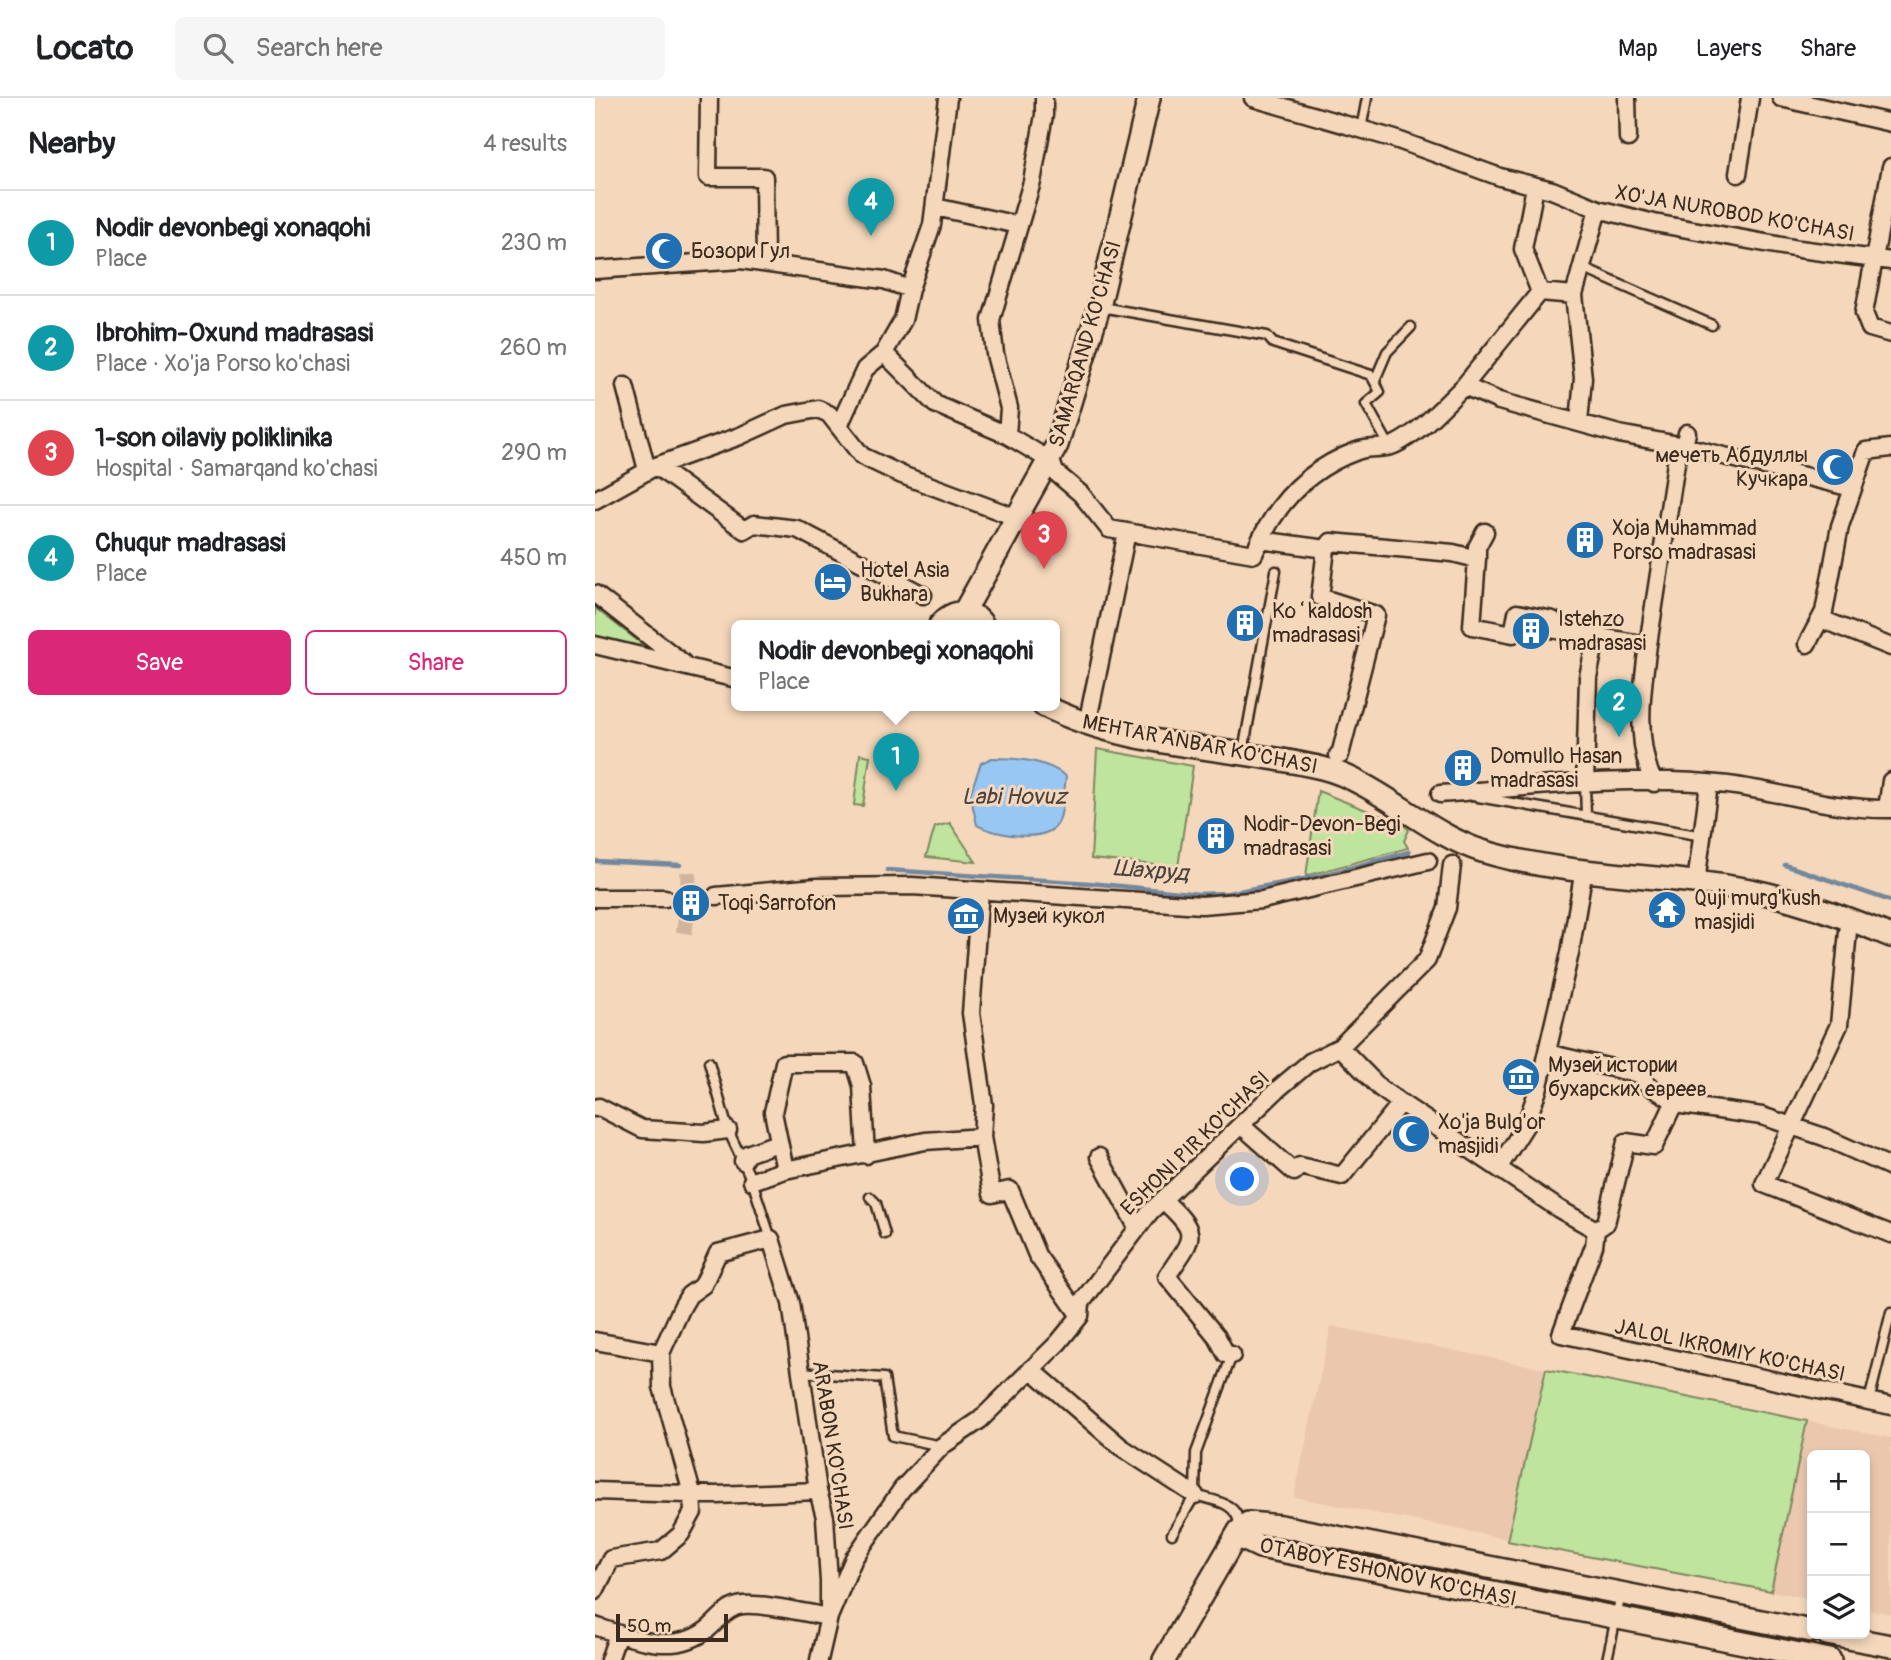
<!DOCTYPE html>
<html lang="en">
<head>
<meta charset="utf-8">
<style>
  :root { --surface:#fff; --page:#f6f6f6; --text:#202124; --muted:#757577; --line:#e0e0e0; --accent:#db2777 }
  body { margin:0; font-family:Pangolin,sans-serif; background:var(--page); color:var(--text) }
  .controls { position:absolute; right:21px; bottom:21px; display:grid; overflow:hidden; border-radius:10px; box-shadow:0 4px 10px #0003 }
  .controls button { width:63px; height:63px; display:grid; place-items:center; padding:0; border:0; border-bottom:2px solid var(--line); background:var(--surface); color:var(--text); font:35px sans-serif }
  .scale { position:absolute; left:21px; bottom:18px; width:112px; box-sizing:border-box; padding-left:7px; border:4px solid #3b2a1e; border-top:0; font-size:19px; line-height:24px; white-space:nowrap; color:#3b2a1e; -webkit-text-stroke:5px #f5d8bb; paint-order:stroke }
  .you { position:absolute; left:648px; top:1082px; width:24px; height:24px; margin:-18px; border:5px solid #fff; border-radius:50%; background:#1a73e8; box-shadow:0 0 0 10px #1a73e833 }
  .badge { display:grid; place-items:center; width:46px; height:46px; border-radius:50%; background:var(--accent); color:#fff; font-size:23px; font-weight:700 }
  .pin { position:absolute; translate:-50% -58px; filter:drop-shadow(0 2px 4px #0008) }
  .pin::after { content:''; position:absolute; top:37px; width:24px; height:21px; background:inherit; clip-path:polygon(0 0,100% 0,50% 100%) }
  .popup { position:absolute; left:136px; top:522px; width:329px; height:91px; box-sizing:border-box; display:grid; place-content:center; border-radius:10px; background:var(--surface); filter:drop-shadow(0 2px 5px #0005); font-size:23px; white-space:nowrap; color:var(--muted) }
  .popup b { font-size:26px; color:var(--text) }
  .popup::after { content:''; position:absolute; left:50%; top:100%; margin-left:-14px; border:14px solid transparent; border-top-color:var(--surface) }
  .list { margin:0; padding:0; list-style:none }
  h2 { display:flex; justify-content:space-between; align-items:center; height:91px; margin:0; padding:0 28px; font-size:30px }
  h2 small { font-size:23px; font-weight:400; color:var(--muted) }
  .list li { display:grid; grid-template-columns:46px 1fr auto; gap:21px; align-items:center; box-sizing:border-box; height:105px; padding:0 28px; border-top:2px solid var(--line) }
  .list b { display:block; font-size:26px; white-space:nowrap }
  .list p { margin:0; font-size:23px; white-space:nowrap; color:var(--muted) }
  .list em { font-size:23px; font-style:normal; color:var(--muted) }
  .actions { display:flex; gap:14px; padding:21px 28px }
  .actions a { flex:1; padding:16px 0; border:2px solid var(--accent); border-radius:10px; text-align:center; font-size:24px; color:var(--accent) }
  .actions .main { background:var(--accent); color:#fff }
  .icon { flex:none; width:38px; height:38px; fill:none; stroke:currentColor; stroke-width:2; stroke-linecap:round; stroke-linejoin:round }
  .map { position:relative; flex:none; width:1296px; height:1562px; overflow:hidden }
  header { display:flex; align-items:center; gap:42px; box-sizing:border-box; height:98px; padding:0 35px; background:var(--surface); border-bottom:2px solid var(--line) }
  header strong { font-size:33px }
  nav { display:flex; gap:38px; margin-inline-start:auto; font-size:24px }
  .search { width:490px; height:63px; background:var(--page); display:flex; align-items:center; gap:18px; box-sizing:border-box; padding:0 24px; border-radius:10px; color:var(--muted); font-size:26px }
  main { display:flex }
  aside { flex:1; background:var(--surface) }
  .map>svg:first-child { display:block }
</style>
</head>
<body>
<header>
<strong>Locato</strong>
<div class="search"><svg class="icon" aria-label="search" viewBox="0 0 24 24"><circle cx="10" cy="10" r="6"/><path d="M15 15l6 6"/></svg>Search here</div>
<nav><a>Map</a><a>Layers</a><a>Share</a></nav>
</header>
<main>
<aside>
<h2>Nearby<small>4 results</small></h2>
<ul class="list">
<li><span class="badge" style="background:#0f9aa8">1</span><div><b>Nodir devonbegi xonaqohi</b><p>Place</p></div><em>230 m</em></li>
<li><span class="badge" style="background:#0f9aa8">2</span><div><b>Ibrohim-Oxund madrasasi</b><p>Place · Xo'ja Porso ko'chasi</p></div><em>260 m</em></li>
<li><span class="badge" style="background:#e0444e">3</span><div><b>1-son oilaviy poliklinika</b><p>Hospital · Samarqand ko'chasi</p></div><em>290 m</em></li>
<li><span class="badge" style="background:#0f9aa8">4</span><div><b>Chuqur madrasasi</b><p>Place</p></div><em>450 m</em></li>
</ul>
<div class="actions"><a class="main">Save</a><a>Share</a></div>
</aside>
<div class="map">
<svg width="1296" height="1562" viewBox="0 0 1296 1562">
  <rect width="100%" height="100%" fill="#f5d8bb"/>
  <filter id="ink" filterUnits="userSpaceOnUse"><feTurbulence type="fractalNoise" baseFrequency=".0143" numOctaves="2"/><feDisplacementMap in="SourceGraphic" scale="14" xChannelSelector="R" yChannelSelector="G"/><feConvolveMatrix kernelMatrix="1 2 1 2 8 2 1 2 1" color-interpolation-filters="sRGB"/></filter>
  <g filter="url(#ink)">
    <path fill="#ebc7ae" d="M736 1228 1296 1340V1516L1270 1511V1357H1217V1501L699 1399Z"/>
    <path fill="#bfe49e" stroke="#7d875e" stroke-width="2" d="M0 510 56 553 0 541Z
      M502 651 598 668 583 769 496 761Z
      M265 656 275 658 268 708 259 707Z
      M723 693 809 727 814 732 809 743 813 750 711 778Z
      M355 725 381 764 331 759 340 729Z
      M951 1271 1212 1323 1176 1493 912 1443Z"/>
    <path fill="#99c7f4" stroke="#73889e" stroke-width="2" d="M397 660C424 660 449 662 471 678 469 692 469 710 464 723 454 747 399 737 382 727L375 696 386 665Z"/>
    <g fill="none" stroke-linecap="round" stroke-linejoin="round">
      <path stroke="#73889e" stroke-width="4.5" d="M0 763 85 767
        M1190 767 1296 803
        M292 772 495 785 604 796 633 795 725 778 814 754"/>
      <path stroke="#d0b59c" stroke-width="16" stroke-dasharray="16 8" stroke-linecap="butt" d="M70 800 121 798
        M89 835 94 801 93 774"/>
      <g stroke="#3b2a1e" stroke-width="13">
        <path id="lane" d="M766 31 772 0
          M985 169 1117 227
          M506 209 672 238 678 245 776 277 785 294 771 306 795 349
          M780 282 792 254 816 229
          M648 654 681 473
          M990 686 991 718
          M883 699 1108 738
          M114 964 133 1032 157 1083 176 1141
          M275 1099 281 1105 290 1136
          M205 1274 289 1280 298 1338 347 1348
          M1274 1303 1296 1214
          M600 1397C619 1403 643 1404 644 1427
          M577 1436 600 1397 601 1355 637 1257
          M1012 1562 1026 1496"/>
      </g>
      <g stroke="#3b2a1e" stroke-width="21">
        <path id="street" d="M114 0 113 79H169L170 165
          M658 0 800 41 905 79 957 92 1003 111 1059 125 1204 151 1296 163
          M1032 0 1033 40
          M1186 0 1296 25
          M1296 69 1269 215 1275 230 1296 236
          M1143 76 1155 0
          M340 109 423 127
          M0 172 146 162 289 182 315 191
          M945 194 979 197
          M289 255 340 306 412 337 456 363 460 374 486 396 514 431 659 456C679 407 712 371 762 353 774 348 788 352 799 347 826 334 847 309 869 288L904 303 1024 336 1089 348 1257 390
          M30 288 52 372
          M869 288 945 194 928 151 940 89
          M984 324 988 280 979 197 1003 111
          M244 328 270 271 289 255 308 222 315 191 337 127 353 0
          M412 337 414 310 400 256 396 222 437 84 449 17V0
          M61 368 149 432 159 426 202 431 328 497
          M0 402 61 368 145 338 191 317 223 311 234 316 267 358 307 377 420 419
          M665 442 731 451 725 499 781 517 745 657H743
          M731 451 736 444 858 455 882 461V449L890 434
          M882 461 877 528 918 536 922 515 958 522 956 531 1053 547C1047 591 1039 643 1059 685
          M0 496 88 565
          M1226 521 1296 549
          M1212 546 1229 514 1245 428 1271 353 1296 350
          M0 547 142 581
          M1053 547 1083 352 1089 348 1092 335
          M495 612 532 434
          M990 686 993 579 1001 541
          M845 696C937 689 1042 676 1133 687 1188 694 1239 712 1296 711
          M1292 711 1296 683
          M1101 785 1114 686
          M385 793 376 915 389 1007 387 1039 397 1096 415 1092 442 1157 485 1218
          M121 798 222 789 317 788 607 807 667 802 833 763
          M0 800H70
          M1253 833 1244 927 1169 1086 1296 1136
          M745 949 785 990 806 1005 964 1111 1001 1132 999 1148 966 1236 1296 1308
          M952 955 1047 977 1052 987 1087 1007 1167 1018 1229 1039 1296 1069
          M0 1010 4 1009 47 1031 109 1035 133 1032
          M647 1028 699 1074 705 1068 747 1078 806 1005
          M504 1059 542 1129
          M148 1063 152 1056 182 1045
          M904 1069 930 1028 943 992 975 855 987 783
          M190 1072 178 1014 189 965H260L267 988 271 1057
          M157 1083 190 1072 330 1043 387 1039
          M568 1102C606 1137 599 1138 572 1178L622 1239 631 1256 637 1257
          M1001 1132 1011 1125 1031 1044 1059 1048 1080 1003
          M0 1243 66 1255
          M436 1271 526 1349 600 1397
          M0 1393 122 1397 223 1393
          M0 1493 16 1461 66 1453 86 1436 98 1414 97 1395 67 1289 66 1255 87 1209 94 1197 108 1187 123 1155 176 1141 196 1205 223 1393 230 1419 234 1484V1519L224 1562
          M0 1528C35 1540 80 1558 113 1531 124 1522 133 1508 148 1507 169 1505 211 1515 234 1519L259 1460 307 1391 347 1348 385 1322 463 1245 485 1218 486 1205 555 1114 683 991 715 964 745 949 832 862 852 810 857 767
          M14 1562 23 1536"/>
      </g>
      <g stroke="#3b2a1e" stroke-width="26">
        <path id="secondary" d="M369 514 462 347 504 209 554 0
          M345 527C358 511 376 510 388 527
          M448 607C533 651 635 648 727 670 781 683 832 736 887 753 975 780 1070 775 1160 793 1206 803 1253 820 1296 838
          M644 1433V1439L665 1449 1235 1562
          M1232 1536 1296 1548
          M569 1562 644 1433 653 1425 686 1428 1217 1533"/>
      </g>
      <use href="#lane" stroke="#f5d8bb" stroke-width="8"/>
      <use href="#street" stroke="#f5d8bb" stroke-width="16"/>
      <use href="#secondary" stroke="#f5d8bb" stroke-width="21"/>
    </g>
  </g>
  <defs>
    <g id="mosque-disc" transform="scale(2.0125)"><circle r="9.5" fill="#1f6fb2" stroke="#f5d8bb"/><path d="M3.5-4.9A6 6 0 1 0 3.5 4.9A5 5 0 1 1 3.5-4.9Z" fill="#fff"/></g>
    <g id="building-disc" transform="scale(2.0125)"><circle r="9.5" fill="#1f6fb2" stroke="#f5d8bb"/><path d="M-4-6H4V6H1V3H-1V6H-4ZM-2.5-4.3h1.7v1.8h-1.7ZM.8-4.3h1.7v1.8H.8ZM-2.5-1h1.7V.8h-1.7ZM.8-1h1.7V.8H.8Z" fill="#fff"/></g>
    <g id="hotel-disc" transform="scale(2.0125)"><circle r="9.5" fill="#1f6fb2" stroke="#f5d8bb"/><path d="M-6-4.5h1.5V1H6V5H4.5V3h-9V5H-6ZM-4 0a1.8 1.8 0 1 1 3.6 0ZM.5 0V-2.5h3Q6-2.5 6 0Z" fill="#fff"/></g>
    <g id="temple-disc" transform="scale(2.0125)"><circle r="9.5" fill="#1f6fb2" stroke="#f5d8bb"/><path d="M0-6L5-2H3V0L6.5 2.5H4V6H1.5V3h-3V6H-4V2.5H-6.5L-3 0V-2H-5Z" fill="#fff"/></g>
    <g id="museum-disc" transform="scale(2.0125)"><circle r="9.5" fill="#1f6fb2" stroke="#f5d8bb"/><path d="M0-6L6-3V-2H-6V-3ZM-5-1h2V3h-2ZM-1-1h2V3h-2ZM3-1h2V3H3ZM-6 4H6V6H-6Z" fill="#fff"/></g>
  </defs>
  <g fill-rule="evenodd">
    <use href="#mosque-disc" x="69" y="153"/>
    <use href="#mosque-disc" x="1240" y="369"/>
    <use href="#building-disc" x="990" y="442"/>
    <use href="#hotel-disc" x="238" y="484"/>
    <use href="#building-disc" x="650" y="525"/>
    <use href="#building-disc" x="936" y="533"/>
    <use href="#building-disc" x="868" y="670"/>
    <use href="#building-disc" x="621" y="738"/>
    <use href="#building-disc" x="96" y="805"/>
    <use href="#temple-disc" x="1072" y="812"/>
    <use href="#museum-disc" x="371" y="818"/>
    <use href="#museum-disc" x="926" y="979"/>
    <use href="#mosque-disc" x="816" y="1036"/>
  </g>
  <g text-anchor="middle" stroke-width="6" stroke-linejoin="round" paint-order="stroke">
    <g font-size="21" fill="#3b2a1e" stroke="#f5d8bb">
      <text transform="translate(1140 115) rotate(10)" y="7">XO'JA NUROBOD KO'CHASI</text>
      <text transform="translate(490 246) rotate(-74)" y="7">SAMARQAND KO'CHASI</text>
      <text transform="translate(605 646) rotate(11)" y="7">MEHTAR ANBAR KO'CHASI</text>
      <text transform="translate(600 1045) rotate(-44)" y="7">ESHONI PIR KO'CHASI</text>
      <text transform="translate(1135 1252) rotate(12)" y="7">JALOL IKROMIY KO'CHASI</text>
      <text transform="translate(238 1347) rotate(81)" y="7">ARABON KO'CHASI</text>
      <text transform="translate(793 1474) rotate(12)" y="7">OTABOY ESHONOV KO'CHASI</text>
    </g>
    <g font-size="21" fill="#3b2a1e" stroke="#f5d8bb" text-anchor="start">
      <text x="96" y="160">Бозори Гул</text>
      <text x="1213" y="364" text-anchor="end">мечеть Абдуллы<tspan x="1213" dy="24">Кучкара</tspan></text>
      <text x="1017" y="437">Xoja Muhammad<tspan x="1017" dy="24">Porso madrasasi</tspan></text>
      <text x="265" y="479">Hotel Asia<tspan x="265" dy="24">Bukhara</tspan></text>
      <text x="677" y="520">Koʻkaldosh<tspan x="677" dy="24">madrasasi</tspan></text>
      <text x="963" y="528">Istehzo<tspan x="963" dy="24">madrasasi</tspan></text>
      <text x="895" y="665">Domullo Hasan<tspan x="895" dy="24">madrasasi</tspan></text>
      <text x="648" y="733">Nodir-Devon-Begi<tspan x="648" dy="24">madrasasi</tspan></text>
      <text x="1099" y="807">Quji murg'kush<tspan x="1099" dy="24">masjidi</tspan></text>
      <text x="123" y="812">Toqi Sarrofon</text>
      <text x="398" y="825">Музей кукол</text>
      <text x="953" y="974">Музей истории<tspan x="953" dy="24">бухарских евреев</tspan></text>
      <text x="843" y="1031">Xo'ja Bulg'or<tspan x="843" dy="24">masjidi</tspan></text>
    </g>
    <g font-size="23" font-style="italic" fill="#49423e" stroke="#f5d8bb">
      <text x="419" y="706">Labi Hovuz</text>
      <text transform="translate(556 772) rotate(4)" y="8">Шахруд</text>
    </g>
  </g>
</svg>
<div class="controls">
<button>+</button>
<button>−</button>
<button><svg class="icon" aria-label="layers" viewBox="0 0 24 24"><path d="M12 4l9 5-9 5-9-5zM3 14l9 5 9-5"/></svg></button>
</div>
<div class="scale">50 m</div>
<div class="you"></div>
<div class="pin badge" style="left:301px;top:693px;background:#0f9aa8">1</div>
<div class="popup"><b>Nodir devonbegi xonaqohi</b>Place</div>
<div class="pin badge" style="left:1024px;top:639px;background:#0f9aa8">2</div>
<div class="pin badge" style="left:449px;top:471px;background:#e0444e">3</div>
<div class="pin badge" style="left:276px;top:138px;background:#0f9aa8">4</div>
</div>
</main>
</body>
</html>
